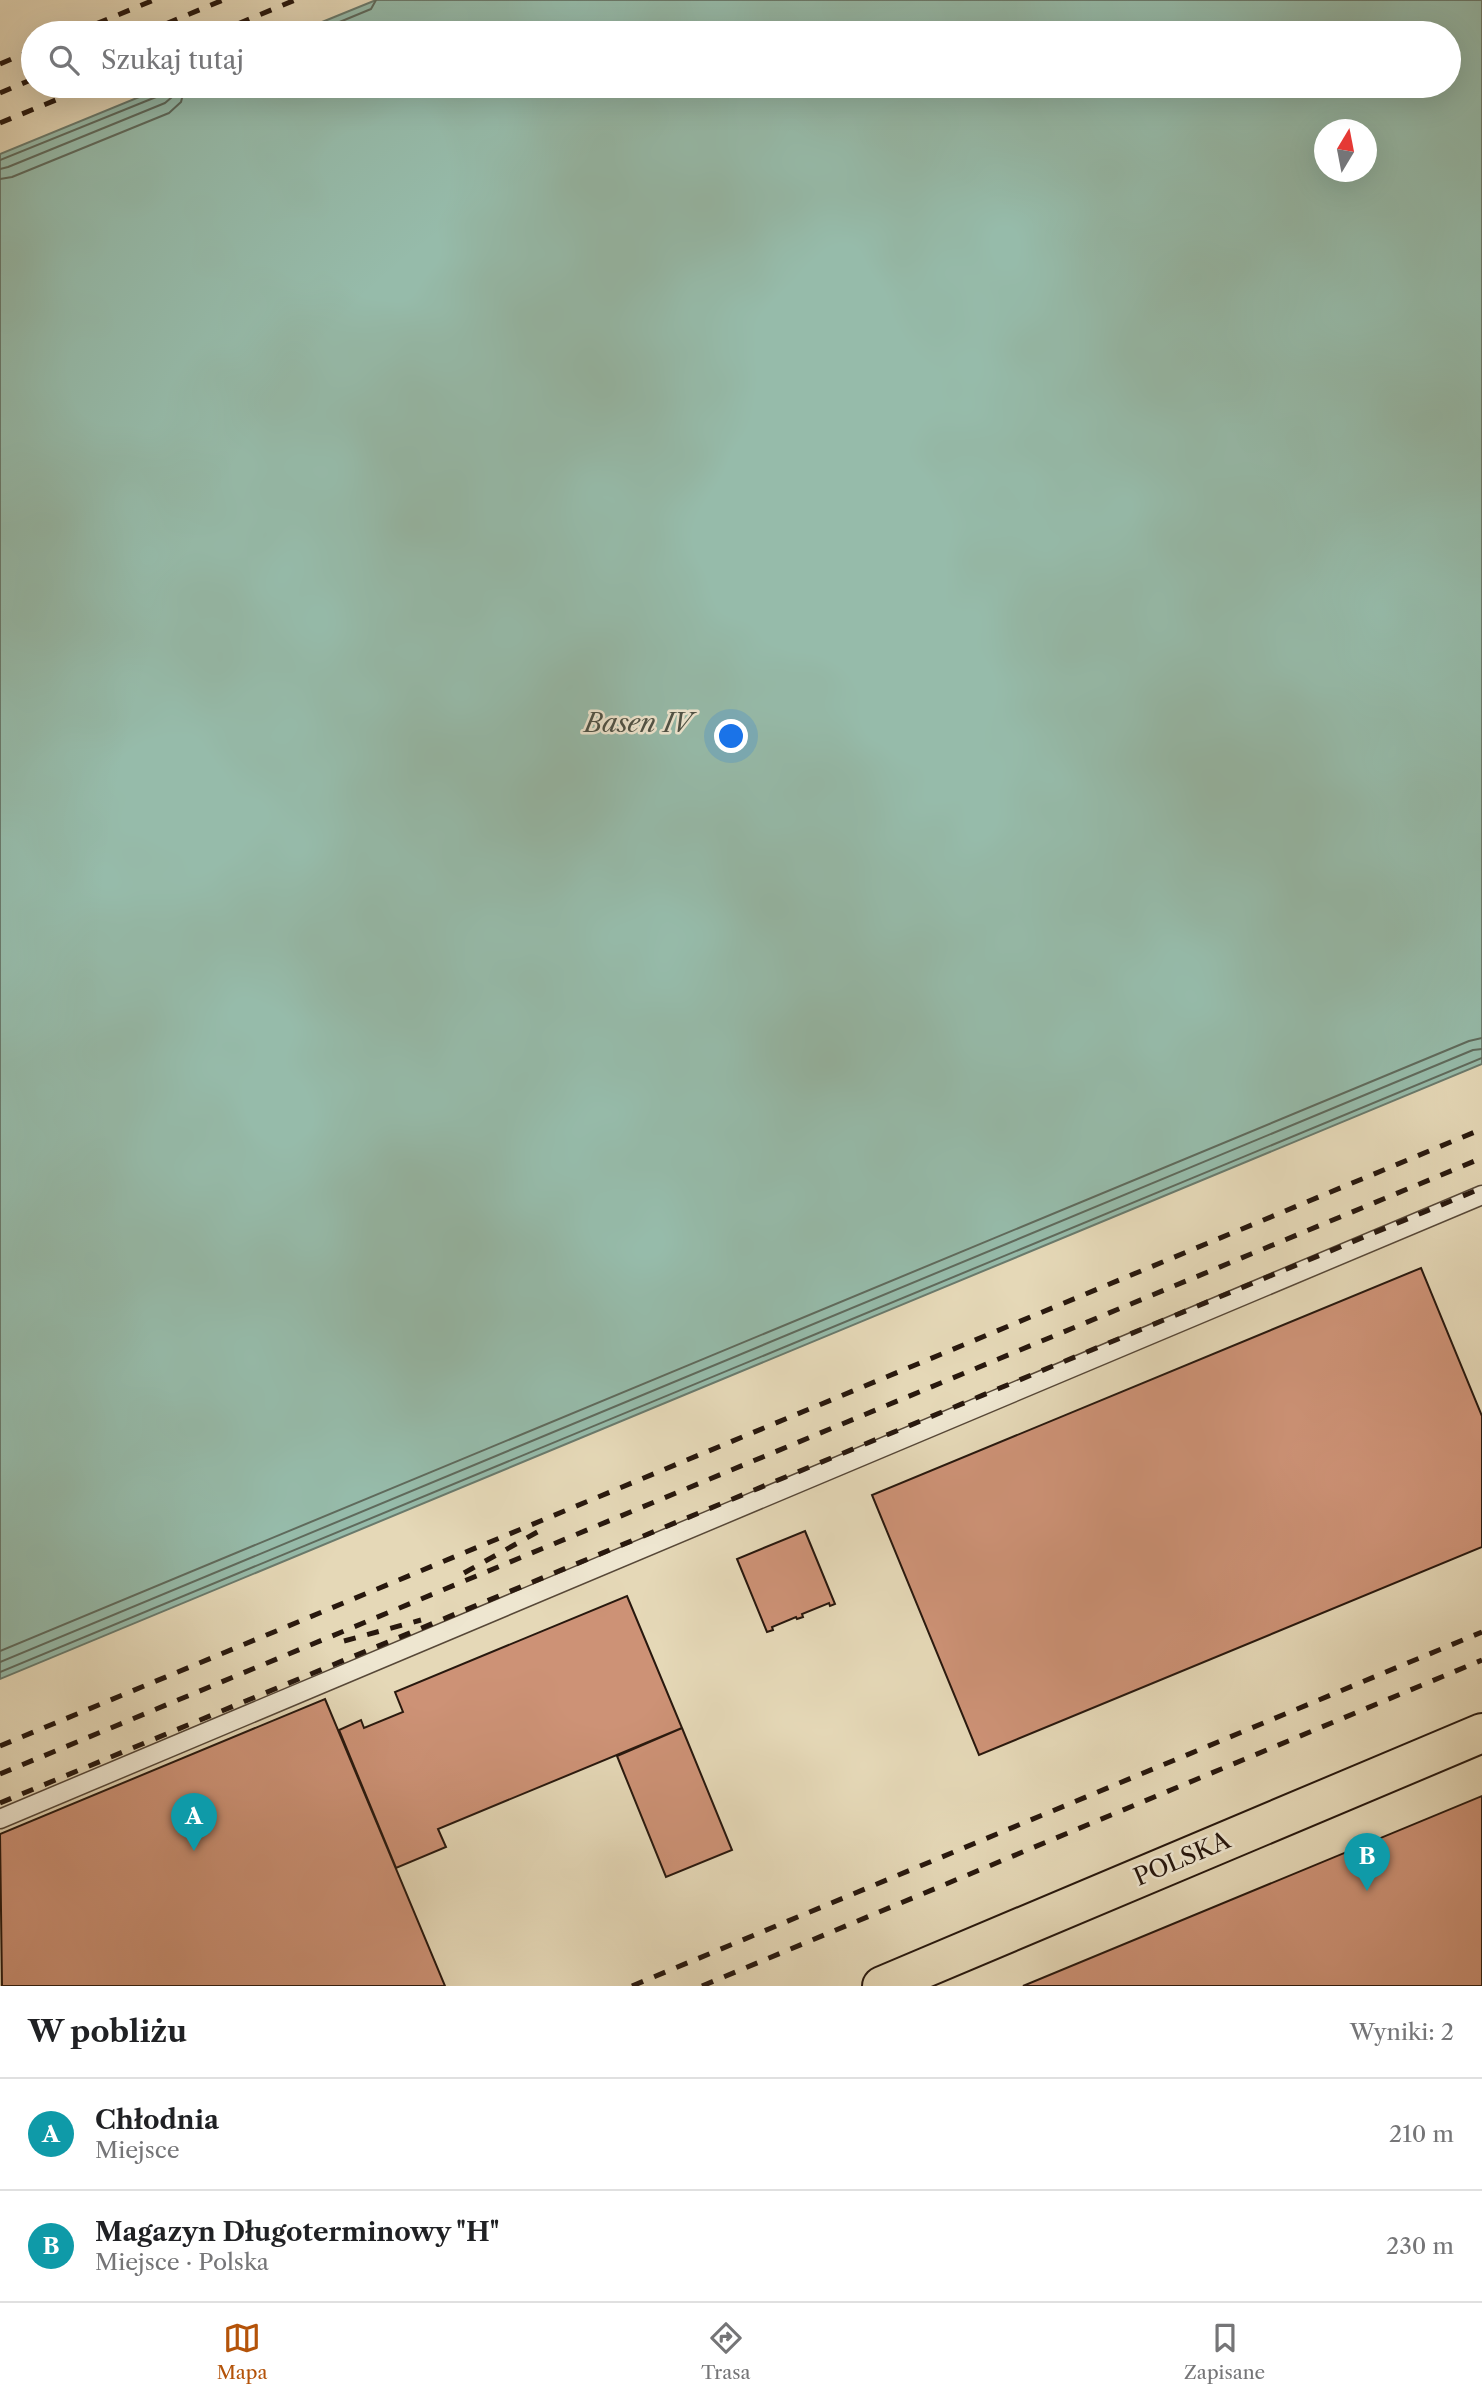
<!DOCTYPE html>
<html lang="pl">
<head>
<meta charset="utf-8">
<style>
  :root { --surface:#fff; --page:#f6f6f6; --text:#202124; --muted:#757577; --line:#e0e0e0; --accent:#b45309 }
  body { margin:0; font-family:"Libre Caslon Text",serif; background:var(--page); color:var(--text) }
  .compass { position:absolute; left:1314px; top:119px; width:63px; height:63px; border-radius:50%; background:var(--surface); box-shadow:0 7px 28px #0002; rotate:10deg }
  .you { position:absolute; left:732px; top:737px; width:24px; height:24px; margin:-18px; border:5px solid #fff; border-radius:50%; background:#1a73e8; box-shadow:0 0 0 10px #1a73e833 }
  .badge { display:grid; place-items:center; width:46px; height:46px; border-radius:50%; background:var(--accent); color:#fff; font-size:23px; font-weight:700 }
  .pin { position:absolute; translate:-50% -58px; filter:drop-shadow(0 2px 4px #0008) }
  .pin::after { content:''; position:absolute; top:37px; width:24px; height:21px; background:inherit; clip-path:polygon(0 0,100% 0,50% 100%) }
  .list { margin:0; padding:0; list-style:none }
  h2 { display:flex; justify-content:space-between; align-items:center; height:91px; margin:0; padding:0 28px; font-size:30px }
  h2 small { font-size:23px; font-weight:400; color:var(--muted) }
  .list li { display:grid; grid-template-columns:46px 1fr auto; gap:21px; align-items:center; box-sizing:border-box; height:112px; padding:0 28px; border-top:2px solid var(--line) }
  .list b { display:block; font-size:26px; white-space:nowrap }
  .list p { margin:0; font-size:23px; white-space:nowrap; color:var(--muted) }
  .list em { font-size:23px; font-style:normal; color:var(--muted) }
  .icon { flex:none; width:38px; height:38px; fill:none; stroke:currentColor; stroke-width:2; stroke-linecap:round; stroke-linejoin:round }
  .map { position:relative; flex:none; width:1482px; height:1986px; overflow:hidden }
  .search { position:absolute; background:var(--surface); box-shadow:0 7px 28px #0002; left:21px; right:21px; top:21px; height:77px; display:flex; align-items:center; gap:18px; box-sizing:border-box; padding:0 24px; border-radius:38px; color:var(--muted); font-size:26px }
  .sheet { height:315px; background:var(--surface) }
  nav { display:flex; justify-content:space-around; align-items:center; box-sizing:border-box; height:98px; border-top:2px solid var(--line); background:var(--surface); font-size:19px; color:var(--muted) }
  nav a { display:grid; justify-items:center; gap:4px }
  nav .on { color:var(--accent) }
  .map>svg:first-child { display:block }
</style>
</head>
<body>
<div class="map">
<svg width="1482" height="1986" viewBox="0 0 1482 1986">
  <rect width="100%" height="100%" fill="#e5d8b7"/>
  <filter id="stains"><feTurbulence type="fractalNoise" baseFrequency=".00286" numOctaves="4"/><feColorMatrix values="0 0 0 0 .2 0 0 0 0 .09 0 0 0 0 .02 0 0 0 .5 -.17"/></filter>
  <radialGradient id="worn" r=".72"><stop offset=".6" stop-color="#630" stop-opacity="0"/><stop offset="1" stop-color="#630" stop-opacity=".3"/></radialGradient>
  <path fill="#96bbaa" stroke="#6a7a6c" stroke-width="2" fill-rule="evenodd" d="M376 0H1482V1064L0 1679V154L166 86H1449V33H295ZM1324 130H1366V172H1324Z"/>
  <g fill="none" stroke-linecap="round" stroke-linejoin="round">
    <path stroke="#5f6a5c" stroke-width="2" d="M313 33 371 9 376 0
      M0 160 161 95 165 91 166 86
      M0 169 8 167 165 103 172 97 175 86
      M0 179 12 177 169 113 181 102 185 86
      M0 1651 1469 1041 1482 1038
      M0 1662 1473 1050 1482 1049
      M0 1672 1482 1058"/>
  </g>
  <path fill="#cd9276" stroke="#28180e" stroke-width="2" d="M1421 1268 1482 1416V1547L979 1755 872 1495Z
    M805 1531 835 1604 830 1606 829 1603 802 1614 803 1617 797 1619 796 1617 772 1627 773 1630 767 1632 737 1559Z
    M627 1596 682 1728 438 1829 446 1847 396 1868 339 1730 361 1720 364 1728 403 1712 395 1692Z
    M325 1699 445 1986H2L0 1834Z
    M682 1728 732 1850 666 1877 617 1756Z
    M1482 1796V1986H1023Z"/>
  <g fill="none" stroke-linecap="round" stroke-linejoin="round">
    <g stroke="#574838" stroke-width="21">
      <path id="service" d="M0 1819 1482 1195"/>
    </g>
    <g stroke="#28180e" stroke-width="42">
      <path id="trunk" d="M882 1986 1482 1733"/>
    </g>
    <use href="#service" stroke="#eee6d0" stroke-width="18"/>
    <use href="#trunk" stroke="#e5d8b7" stroke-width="38"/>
    <path stroke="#28180e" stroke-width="5" stroke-dasharray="12 12" stroke-linecap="butt" d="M74 33 154 0
      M144 33 223 0
      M216 33 295 0
      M0 64 33 50
      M0 93 33 79
      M0 123 90 86
      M464 1573 541 1530
      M344 1641 421 1620
      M0 1746 1482 1129
      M0 1774 1482 1158
      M0 1803 1482 1188
      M632 1986 1482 1632
      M702 1986 1482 1660"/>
  </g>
  <g text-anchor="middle" stroke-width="5" stroke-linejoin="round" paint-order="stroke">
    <g font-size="24" fill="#28180e" stroke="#eee6d0">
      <text transform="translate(1182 1859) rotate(-23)" y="8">POLSKA</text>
    </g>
    <g font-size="26" font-style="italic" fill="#4e5145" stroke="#eee6d0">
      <text x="638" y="732">Basen IV</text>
    </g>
  </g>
  <rect width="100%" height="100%" filter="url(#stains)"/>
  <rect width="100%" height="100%" fill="url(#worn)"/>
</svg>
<svg class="compass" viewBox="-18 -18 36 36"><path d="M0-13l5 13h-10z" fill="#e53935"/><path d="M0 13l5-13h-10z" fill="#757577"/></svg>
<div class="you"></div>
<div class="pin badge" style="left:194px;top:1851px;background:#0f9aa8">A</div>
<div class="pin badge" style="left:1367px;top:1891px;background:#0f9aa8">B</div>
<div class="search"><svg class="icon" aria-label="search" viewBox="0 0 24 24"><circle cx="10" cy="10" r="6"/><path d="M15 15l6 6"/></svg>Szukaj tutaj</div>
</div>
<section class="sheet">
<h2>W pobliżu<small>Wyniki: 2</small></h2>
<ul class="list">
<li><span class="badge" style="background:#0f9aa8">A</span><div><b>Chłodnia</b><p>Miejsce</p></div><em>210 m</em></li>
<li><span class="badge" style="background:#0f9aa8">B</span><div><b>Magazyn Długoterminowy &quot;H&quot;</b><p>Miejsce · Polska</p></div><em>230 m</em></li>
</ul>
</section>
<nav>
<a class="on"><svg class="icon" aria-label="map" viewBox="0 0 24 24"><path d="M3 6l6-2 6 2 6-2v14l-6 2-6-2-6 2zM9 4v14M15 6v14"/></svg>Mapa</a>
<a><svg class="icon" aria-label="directions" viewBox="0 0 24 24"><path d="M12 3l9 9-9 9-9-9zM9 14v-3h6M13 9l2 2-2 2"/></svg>Trasa</a>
<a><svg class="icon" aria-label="saved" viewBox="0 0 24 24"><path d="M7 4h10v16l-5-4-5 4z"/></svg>Zapisane</a>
</nav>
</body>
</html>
